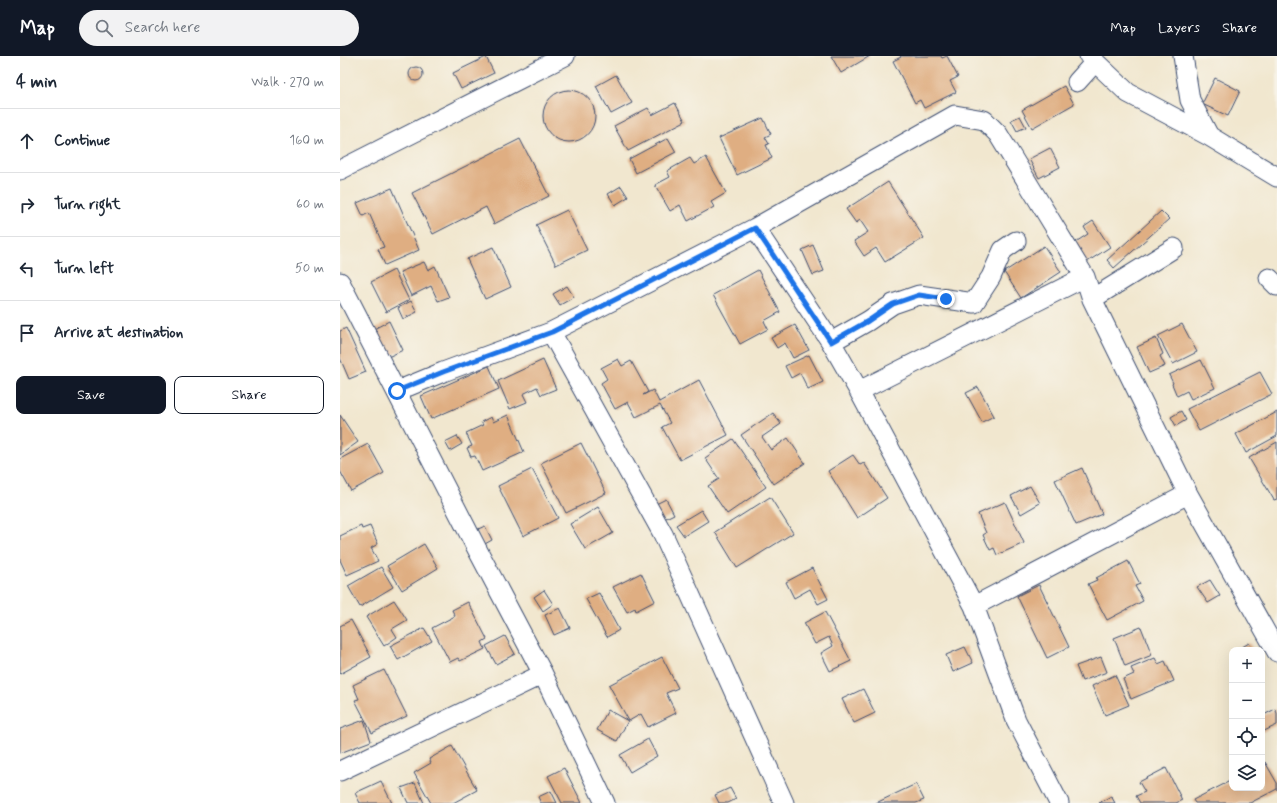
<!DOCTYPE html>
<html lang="en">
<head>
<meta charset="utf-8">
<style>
  :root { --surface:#fff; --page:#f2f2f3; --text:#1f2937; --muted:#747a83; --line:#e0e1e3; --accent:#111827 }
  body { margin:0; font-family:Mynerve,sans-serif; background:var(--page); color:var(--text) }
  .controls { position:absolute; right:12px; bottom:12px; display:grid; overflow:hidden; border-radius:8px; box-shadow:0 4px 16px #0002 }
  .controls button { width:36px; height:36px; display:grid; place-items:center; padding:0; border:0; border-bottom:1px solid var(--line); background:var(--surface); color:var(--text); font:20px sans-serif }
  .stop { position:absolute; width:12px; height:12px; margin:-9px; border:3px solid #1a73e8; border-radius:50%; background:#fff }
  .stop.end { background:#1a73e8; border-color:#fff; box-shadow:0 1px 4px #0008 }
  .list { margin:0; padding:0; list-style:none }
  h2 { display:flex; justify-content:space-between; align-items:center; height:52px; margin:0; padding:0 16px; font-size:17px }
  h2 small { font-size:13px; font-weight:400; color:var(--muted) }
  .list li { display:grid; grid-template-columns:26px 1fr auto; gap:12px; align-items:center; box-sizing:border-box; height:64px; padding:0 16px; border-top:1px solid var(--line) }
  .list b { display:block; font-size:15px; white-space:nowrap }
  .list em { font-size:13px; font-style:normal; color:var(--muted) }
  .actions { display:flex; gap:8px; padding:12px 16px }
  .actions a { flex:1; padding:9px 0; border:1px solid var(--accent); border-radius:8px; text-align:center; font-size:14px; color:var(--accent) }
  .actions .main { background:var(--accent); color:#fff }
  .icon { flex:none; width:22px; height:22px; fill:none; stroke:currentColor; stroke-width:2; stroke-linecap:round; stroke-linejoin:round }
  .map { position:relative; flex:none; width:937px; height:747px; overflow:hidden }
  header { display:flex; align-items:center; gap:24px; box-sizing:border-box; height:56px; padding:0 20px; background:var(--accent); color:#fff }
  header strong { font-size:19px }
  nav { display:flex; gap:22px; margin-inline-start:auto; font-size:14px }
  .search { width:280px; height:36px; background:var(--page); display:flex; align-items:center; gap:10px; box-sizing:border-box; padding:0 14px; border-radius:22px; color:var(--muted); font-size:15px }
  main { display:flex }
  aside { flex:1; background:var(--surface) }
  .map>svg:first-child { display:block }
</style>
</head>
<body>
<header>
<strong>Map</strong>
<div class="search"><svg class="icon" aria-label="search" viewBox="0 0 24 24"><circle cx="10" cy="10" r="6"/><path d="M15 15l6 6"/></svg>Search here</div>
<nav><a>Map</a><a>Layers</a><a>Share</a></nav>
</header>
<main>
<aside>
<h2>4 min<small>Walk · 270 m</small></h2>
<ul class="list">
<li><svg class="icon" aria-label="ahead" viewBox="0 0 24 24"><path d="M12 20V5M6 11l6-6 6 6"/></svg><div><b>Continue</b></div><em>160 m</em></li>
<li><svg class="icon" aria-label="right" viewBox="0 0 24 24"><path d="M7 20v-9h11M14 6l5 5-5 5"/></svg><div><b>Turn right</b></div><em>60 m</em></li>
<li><svg class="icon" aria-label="left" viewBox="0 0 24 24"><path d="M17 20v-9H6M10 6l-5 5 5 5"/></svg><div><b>Turn left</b></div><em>50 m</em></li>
<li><svg class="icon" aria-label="arrive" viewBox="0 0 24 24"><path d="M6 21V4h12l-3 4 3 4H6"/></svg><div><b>Arrive at destination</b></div></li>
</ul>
<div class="actions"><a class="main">Save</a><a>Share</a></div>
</aside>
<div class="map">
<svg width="937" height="747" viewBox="0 0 937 747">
  <rect width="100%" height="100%" fill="#f7f3e8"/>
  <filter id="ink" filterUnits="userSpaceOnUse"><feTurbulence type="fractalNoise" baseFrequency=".025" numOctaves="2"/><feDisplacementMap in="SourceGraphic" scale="8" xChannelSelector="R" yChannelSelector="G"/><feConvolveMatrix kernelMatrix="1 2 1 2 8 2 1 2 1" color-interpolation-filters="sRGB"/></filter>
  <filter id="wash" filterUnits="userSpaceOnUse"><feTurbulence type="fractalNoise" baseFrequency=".012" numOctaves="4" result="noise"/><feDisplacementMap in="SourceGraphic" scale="16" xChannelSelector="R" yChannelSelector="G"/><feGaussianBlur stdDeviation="0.9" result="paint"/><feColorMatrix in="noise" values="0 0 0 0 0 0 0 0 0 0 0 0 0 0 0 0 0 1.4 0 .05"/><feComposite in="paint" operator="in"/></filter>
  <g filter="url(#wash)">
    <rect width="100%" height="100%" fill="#f1e7cf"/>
    <g id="blocks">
      <path fill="#dfae82" d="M491 0H530L501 17Z
        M560 0H601L602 2 607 0 618 21 610 25 616 36 584 52 580 44 575 47 553 5 561 1Z
        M146 1 154 17 121 33 113 17Z
        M69 18a7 7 0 1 1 14 0a7 7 0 1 1-14 0Z
        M276 19 292 47 271 58 256 30Z
        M875 22 900 35 888 60 862 48Z
        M724 30 734 48 692 72 682 54Z
        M203 60a26 26 0 1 1 52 0a26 26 0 1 1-52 0Z
        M335 47 345 65 288 95 274 70 308 52 312 59Z
        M680 60 686 71 677 75 671 64Z
        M423 62 431 78 425 81 429 88 426 89 432 102 397 119 379 82Z
        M328 82 336 96 296 117 289 103Z
        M180 83 209 140 154 168 146 151 93 178 72 137Z
        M710 92 720 111 699 122 689 103Z
        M366 101 386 137 371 146 374 151 348 165 340 149 330 155 315 129 330 121 327 115 350 102 354 108Z
        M548 126 584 182 545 206 536 192 524 200 514 185 528 176 520 164 516 167 506 153Z
        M281 130 288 141 275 149 268 138Z
        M52 132 79 194 45 209 38 193 44 191 29 157 23 160 17 147Z
        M227 154 247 194 216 209 196 169Z
        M821 155 829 163 774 212 767 204Z
        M753 165 770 191 744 208 731 189 748 178 744 171Z
        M473 189 484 215 473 219 462 194Z
        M704 190 721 216 681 242 664 216Z
        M153 191 171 231 145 243 127 203Z
        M84 206 88 214 95 210 109 241 98 245 91 230 71 240 60 216Z
        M54 214 69 244 46 256 31 226Z
        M418 214 440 256 424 265 428 273 400 288 373 239Z
        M227 230 234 241 220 249 213 238Z
        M71 245 77 256 63 263 58 252Z
        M49 265 63 294 48 301 34 273Z
        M842 268 857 296 833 308 818 280Z
        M455 269 469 294 453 302 445 287 437 292 431 282Z
        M6 272 26 316 9 323 0 302V275Z
        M816 282 823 298 820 300 825 310 809 317 797 291Z
        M469 299 483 326 468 333 460 317 451 322 445 310Z
        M278 303 282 310 291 305 308 336 303 339 313 334 319 346 359 324 388 379 340 404 322 371 330 367 320 349 296 361 288 346 275 353 261 327 267 323 261 312Z
        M203 304 216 333 201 339 197 331 183 338 187 346 170 353 158 325Z
        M861 304 875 332 851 343 847 335 837 340 832 328 833 327 829 319Z
        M149 310 159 333 91 363 81 340Z
        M920 316 932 338 859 375 847 353Z
        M638 331 654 360 642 366 626 337Z
        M841 355 846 364 836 370 831 361Z
        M937 356V380L906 397 896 378Z
        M433 357 441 368 422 381 431 394 448 382 465 407 434 428 401 379Z
        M0 359 18 386 0 399Z
        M168 359 184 396 142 415 135 400 131 401 127 392 132 390 126 377 143 369 141 366 151 361 153 366Z
        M117 380 122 388 110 395 105 386Z
        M393 383 426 431 387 458 368 430 379 423 365 402Z
        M937 386V443L934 444 909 402Z
        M241 387 266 437 226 457 201 407Z
        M28 388 44 417 11 435 0 415V403Z
        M513 399 520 409 524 407 547 442 517 462 488 415Z
        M742 412 762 458 736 469 715 424Z
        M192 413 218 462 183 480 158 430Z
        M690 430 700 447 681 458 671 440Z
        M430 441 453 477 397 512 375 476Z
        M326 443 334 458 320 465 312 450Z
        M665 446 684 487 657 499 654 492 650 494 643 479 646 477 638 458Z
        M258 451 273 477 245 493 230 468Z
        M361 454 368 465 344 480 336 469Z
        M21 470 22 473 30 470 38 488 31 492 38 505 7 519 0 504V480Z
        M145 470 152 484 143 489 136 474Z
        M84 488 98 512 62 534 47 510Z
        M788 505 800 528 795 530 803 545 767 564 748 528 757 524 756 522Z
        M41 511 53 531 20 551 8 530Z
        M472 512 488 543 478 548 470 533 454 542 446 526Z
        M301 517 315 545 296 555 295 552 287 556 273 531Z
        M870 524 880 540 868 547 857 531Z
        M699 529 729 591 707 602 677 540Z
        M204 534 213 548 203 555 194 541Z
        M259 537 279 574 267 581 246 543Z
        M54 544 67 564 52 573 57 581 44 590 26 561Z
        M128 546 147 583 142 586 145 593 120 605 118 602 110 606 92 572 115 560 112 554Z
        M220 552 230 572 214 579 205 559Z
        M485 556 511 605 490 615 481 597 493 590 489 581 475 588 464 567Z
        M11 564 31 601 0 618V570Z
        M801 571 812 599 785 610 774 582Z
        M84 572 92 585 58 604 50 590Z
        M165 580 175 598 156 608 146 590Z
        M909 587 913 594H897Z
        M625 591 633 607 613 616 606 599Z
        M322 601 338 632 326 637 336 657 308 671 301 658 289 665 269 629Z
        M761 601 767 616 742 625 736 610Z
        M815 602 818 608 825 605 834 625 791 643 783 623 794 618 791 612Z
        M44 614 67 660 32 677 15 644 19 643 13 629Z
        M775 619 789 649 765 659 752 630Z
        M523 633 535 657 514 667 502 643Z
        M935 653 937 657V669L922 676V660Z
        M268 654 288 665 277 685 257 674Z
        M24 664 31 685 0 697V673Z
        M308 683 317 700 290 716 280 699Z
        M112 690 137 734 113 747H91L74 717 91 707 89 703Z
        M925 706 937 727V733L910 747H855L853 744 892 724V732H922V708Z
        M224 712 242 747H222L208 720Z
        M826 712 842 744 836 747H800L796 740 805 736 799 726Z
        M41 725 52 747H20L15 737Z
        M75 727 84 747H68L61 732Z
        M576 728 584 744 576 747H536Z
        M390 732 396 743 388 747H379L375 739Z
        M211 735 217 747H201L198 741Z
        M771 740 775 747H759Z"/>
    </g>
  </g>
  <g filter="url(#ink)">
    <use href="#blocks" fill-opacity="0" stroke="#3b4b6f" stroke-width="1"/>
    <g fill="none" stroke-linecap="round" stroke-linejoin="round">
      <g stroke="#3b4b6f" stroke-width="21">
        <path id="minor" d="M749 0 788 37 869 80
          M843 0 850 44 869 80 937 121
          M737 26 755 6
          M0 114 225 0
          M415 172 491 286 519 335 634 550 676 664 719 747
          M929 222 937 230
          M0 226 137 493 203 618 265 747
          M752 243 834 192
          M211 276 323 478 444 747
          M491 286 528 265 553 248 579 239 634 247 651 221 663 194 676 185
          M57 335 103 316 211 276 415 172 615 59 644 64 658 78 745 221 752 243 848 438 937 596
          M519 335 745 221
          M634 550 848 438
          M0 715 203 618"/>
      </g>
      <use href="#minor" stroke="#fff" stroke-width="19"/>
    </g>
  </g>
  <g fill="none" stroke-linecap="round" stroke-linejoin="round" filter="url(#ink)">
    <path stroke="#1a73e8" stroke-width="5" d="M57 335 103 316 212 276 415 172 491 286 528 265 553 248 579 239 606 243"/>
  </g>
</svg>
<div class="controls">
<button>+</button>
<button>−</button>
<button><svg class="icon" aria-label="locate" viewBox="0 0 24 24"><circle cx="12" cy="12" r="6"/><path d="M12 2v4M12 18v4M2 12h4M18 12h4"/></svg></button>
<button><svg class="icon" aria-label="layers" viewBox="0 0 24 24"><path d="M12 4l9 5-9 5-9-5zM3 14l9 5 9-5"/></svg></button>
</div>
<div class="stop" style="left:57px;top:335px"></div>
<div class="stop end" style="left:606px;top:243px"></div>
</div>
</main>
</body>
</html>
